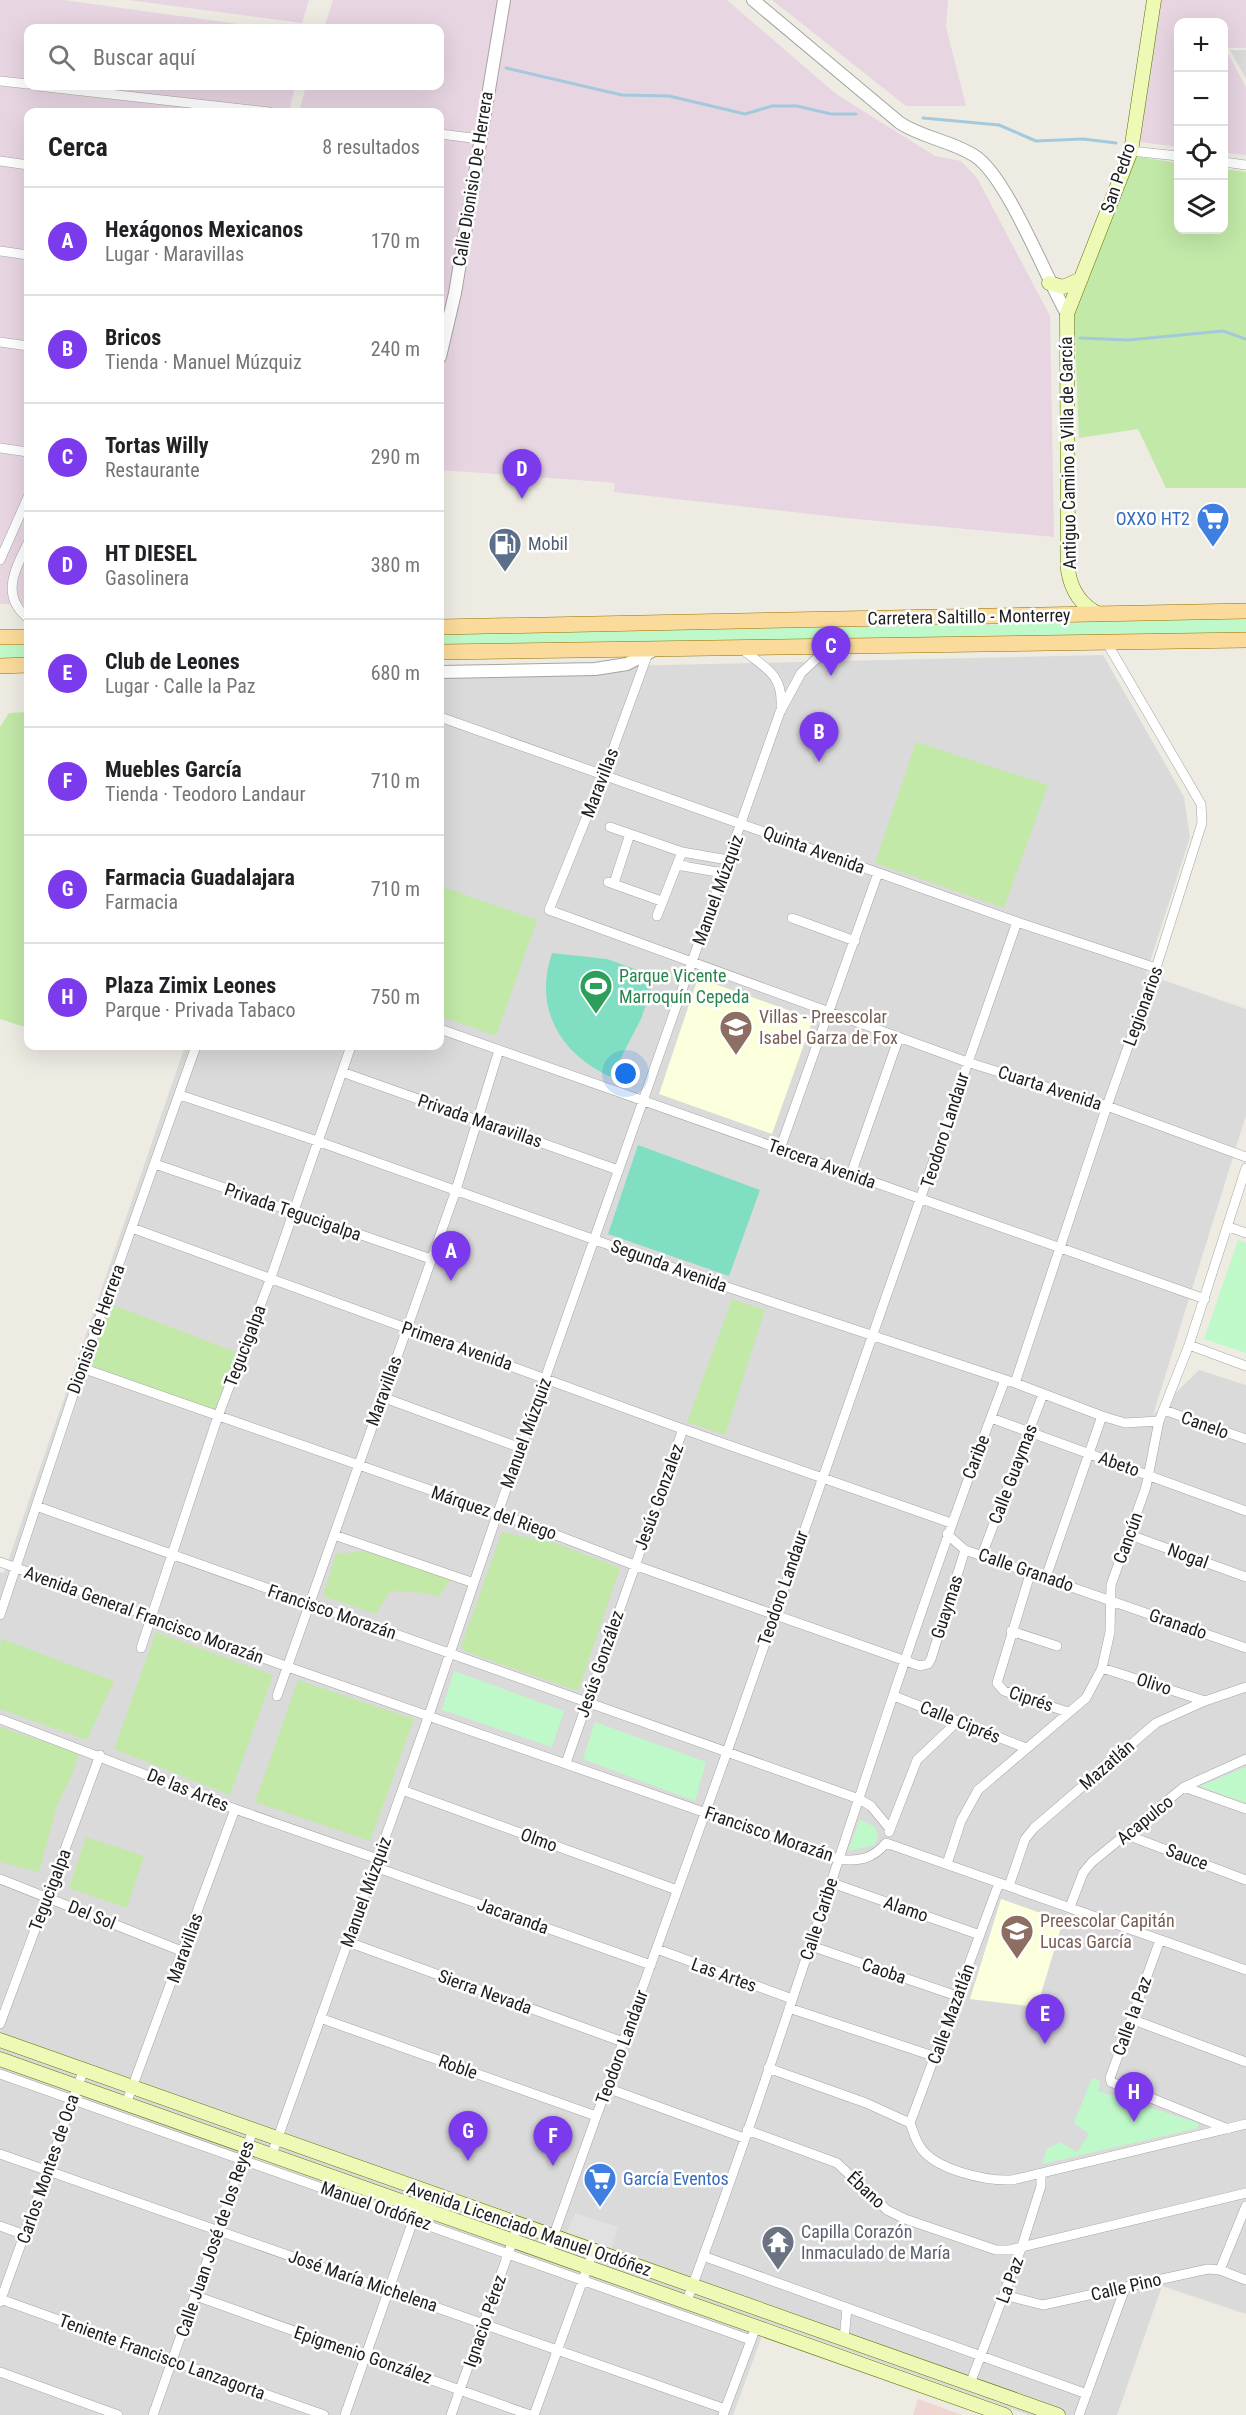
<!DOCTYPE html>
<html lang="es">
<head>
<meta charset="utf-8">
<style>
  :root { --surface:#fff; --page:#f6f6f6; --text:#202124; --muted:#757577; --line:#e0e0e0; --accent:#7c3aed }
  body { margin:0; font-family:"Roboto Condensed",sans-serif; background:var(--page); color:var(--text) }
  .controls { position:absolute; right:18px; top:18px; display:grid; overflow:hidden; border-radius:12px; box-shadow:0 6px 24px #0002 }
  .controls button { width:54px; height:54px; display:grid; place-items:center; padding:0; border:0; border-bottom:2px solid var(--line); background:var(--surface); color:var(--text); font:30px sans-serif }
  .you { position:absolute; left:626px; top:1074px; width:21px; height:21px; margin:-15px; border:4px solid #fff; border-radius:50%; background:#1a73e8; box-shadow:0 0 0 9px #1a73e833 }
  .badge { display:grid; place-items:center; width:39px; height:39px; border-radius:50%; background:var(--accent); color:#fff; font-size:20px; font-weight:700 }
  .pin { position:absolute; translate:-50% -50px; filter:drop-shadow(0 2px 3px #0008) }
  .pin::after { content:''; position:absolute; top:32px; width:21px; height:18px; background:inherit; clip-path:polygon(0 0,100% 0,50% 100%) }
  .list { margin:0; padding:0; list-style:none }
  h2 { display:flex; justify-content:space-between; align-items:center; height:78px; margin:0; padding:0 24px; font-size:26px }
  h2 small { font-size:20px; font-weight:400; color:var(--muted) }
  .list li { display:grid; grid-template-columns:39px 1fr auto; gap:18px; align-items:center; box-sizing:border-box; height:108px; padding:0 24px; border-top:2px solid var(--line) }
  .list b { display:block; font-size:22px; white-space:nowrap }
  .list p { margin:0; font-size:20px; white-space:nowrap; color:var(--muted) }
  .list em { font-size:20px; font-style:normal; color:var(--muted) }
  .icon { flex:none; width:33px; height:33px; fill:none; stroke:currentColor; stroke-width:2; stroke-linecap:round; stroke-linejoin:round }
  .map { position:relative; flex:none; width:1246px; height:2415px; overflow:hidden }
  .search { position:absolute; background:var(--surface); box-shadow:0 6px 24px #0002; left:24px; top:24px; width:420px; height:66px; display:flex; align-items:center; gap:15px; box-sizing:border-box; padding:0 21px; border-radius:12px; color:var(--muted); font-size:22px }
  .panel { position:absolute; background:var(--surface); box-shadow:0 6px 24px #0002; left:24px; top:108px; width:420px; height:942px; border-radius:12px }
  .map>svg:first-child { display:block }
</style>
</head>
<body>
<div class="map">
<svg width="1246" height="2415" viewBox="0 0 1246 2415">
  <rect width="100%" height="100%" fill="#eeebe3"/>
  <path fill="#dbdada" d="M1230 50H1246V79Z
    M1103 655 1184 797 1190 837 1146 974 1246 1009V1115L1153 1415 1199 1370 1246 1385V2314L1162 2286 1117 2415H1029L767 2322 733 2415H0V1572L4 1573 185 1046H440V670Z"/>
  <path fill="#efd6d2" d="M918 2399 962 2415H913Z"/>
  <path fill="#e7d5e2" d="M0 0H63L267 28H28V86H295L289 112H28V605L0 604Z
    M129 0H309L302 23Z
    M333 0H727L836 94 935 156 961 161 977 178 1050 316 1054 537 846 518 614 492 615 483 605 482 440 470V112H299L306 86H440V28H324Z
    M772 0H948L946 27 966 106H906Z
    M1159 0H1246V48H1225L1246 87V155L1224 153V22H1178V147L1140 142Z"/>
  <path fill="#fcffdb" d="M698 978 813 1019 772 1134 659 1094Z
    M1001 1899 1063 1921 1037 2007 970 1999Z"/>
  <path fill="#c2e9a8" d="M1140 157 1178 163V230H1224V169L1246 172V488H1166L1138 429 1079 438 1074 309 1134 159Z
    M28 712V1028L0 1019V727L9 713Z
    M916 742 1048 785 1004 908 875 863Z
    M440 886 537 920 496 1036 440 1016Z
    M732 1299 765 1310 725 1435 687 1422Z
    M110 1304 236 1352 215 1410 87 1364Z
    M502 1532 558 1544 620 1568 578 1691 464 1651 461 1646Z
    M363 1551 451 1579 439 1597 424 1593 390 1591 376 1614 323 1596 336 1554Z
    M156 1632 273 1675 230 1795 114 1749Z
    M2 1639 114 1681 87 1740 0 1709V1645Z
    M298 1680 414 1719 370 1841 255 1802Z
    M0 1727 79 1753 73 1773 57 1805 39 1872 0 1862Z
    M86 1837 144 1856 127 1908 69 1888Z"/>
  <path fill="#bff9c9" d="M1246 618V633L737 642 440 644V634L975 625Z
    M28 643V657L0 658V644Z
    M1238 1240 1246 1243V1353L1204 1339Z
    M454 1671 564 1711 552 1747 442 1710Z
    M595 1722 706 1762 695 1801 583 1759Z
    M1246 1767V1803L1200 1786Z
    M860 1819 876 1828 878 1839 874 1845 848 1851Z
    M1092 2078 1100 2081 1098 2091 1198 2123V2128L1042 2164 1047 2149 1060 2142 1077 2152 1089 2134 1074 2123Z"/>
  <path fill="#80dec2" d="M552 953 607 959 643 972 651 990 641 1019 611 1077C560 1054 533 1008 552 953Z
    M638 1145 760 1190 729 1276 608 1234Z"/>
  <path fill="#e1e1e1" d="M575 2213 618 2227 611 2251 566 2234Z"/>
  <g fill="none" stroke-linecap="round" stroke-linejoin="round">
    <path stroke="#a3cadc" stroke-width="3" d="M506 68 622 95 669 96 745 114 772 106H797L831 114H856
      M923 118 999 125 1036 141 1083 139 1116 143
      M1080 338 1128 340 1223 331 1246 339"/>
    <g stroke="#a4a4a4" stroke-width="10">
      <path id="minor" d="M0 81 28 84
        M38 86 269 112
        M440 134 480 139
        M1131 151 1178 156
        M0 161 28 165
        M1224 162 1246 165
        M0 251 28 255
        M0 342 28 346
        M0 448 28 452
        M28 543C15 569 0 596 28 618
        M0 560 28 497
        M742 649C765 668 783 674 781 706
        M647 656 604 774 549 910 967 1062 1107 1106 1246 1157
        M440 717 1017 922 1156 968
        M610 827 682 852 728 860
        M677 865 723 873
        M608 882 661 901
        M614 883 630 834
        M657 916 682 852
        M792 918 855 941
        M440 1029 1205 1299
        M342 1072 618 1170
        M180 1095 317 1141 730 1288 1015 1383 1102 1416 1125 1423 1159 1421
        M780 1149 878 873
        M155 1164 431 1259
        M851 1174 899 1037
        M1229 1227 1246 1233
        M132 1228 677 1427 951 1523
        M1189 1345 1246 1366
        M82 1368 533 1526 634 1565 920 1666 928 1664 931 1659 965 1550
        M1015 1383 1107 1106 1156 968 1202 823 1201 804 1107 643
        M382 1397 521 1448
        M1164 1410 1246 1439
        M991 1418 1246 1511
        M36 1506 859 1799 871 1806 890 1829
        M947 1534 965 1550 1246 1648
        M334 1535 474 1583
        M1130 1535 1246 1577
        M982 1555 1043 1394
        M0 1562 288 1667 838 1859C858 1862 873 1859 886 1843L1246 1970
        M1031 1571 997 1683 1004 1691 1068 1712
        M1046 1577 1102 1416
        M0 1615 82 1368 196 1046
        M1011 1631 1057 1646
        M141 1648 218 1416 270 1280 351 1046
        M1102 1668 1205 1701
        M277 1696 456 1190 499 1050
        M894 1696 1026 1748
        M0 1719 235 1809 378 1859
        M566 1763 683 1429
        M1184 1787 1246 1809
        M402 1790 677 1890
        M889 1832 917 1760 959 1720
        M1127 1835 1246 1880
        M947 1864 961 1821 978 1790 1086 1698 1102 1668 1110 1632 1111 1585 1146 1487 1159 1421 1189 1345 1246 1168
        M375 1867 651 1965
        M0 1879 184 1952
        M832 1883 980 1935
        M999 1883 910 2123C913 2130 915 2139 919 2145 933 2170 986 2181 1012 2180L1246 2124
        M1009 1886 1025 1839 1034 1828 1156 1723 1205 1701 1246 1687
        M1070 1907 1083 1873 1092 1862 1184 1787 1246 1759
        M1160 1940 1110 2078 1111 2082 1228 2129
        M348 1942 623 2042
        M811 1946 957 1996
        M657 1949 792 1999
        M789 2008 936 2057
        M320 2018 596 2116
        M1131 2019 1246 2062
        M0 2024 100 1755
        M768 2068 866 2103 910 2123
        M0 2074 751 2340
        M607 2088 744 2138
        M126 2104 235 1809
        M747 2130 837 2163 887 2210 905 2219 996 2250H1009L1246 2193
        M0 2154 725 2409
        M272 2154 429 1715 497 1515 780 712 801 673 828 648
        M0 2226 25 2235
        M547 2254 727 1752 1017 922
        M703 2256 1087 2394
        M1220 2270 1246 2206
        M1004 2295 1043 2305 1208 2269 1220 2270 1246 2280
        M196 2296 530 2415
        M0 2299 324 2415
        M0 2302 84 2069
        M686 2303C800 1998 889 1684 1005 1380
        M844 2339 847 2308
        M0 2372 118 2415
        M970 2384 1022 2246 1041 2186V2173
        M153 2415 253 2130
        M345 2415 423 2192
        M451 2415 518 2226
        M534 2415 593 2252
        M723 2415 756 2327
        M1079 2415 1125 2288"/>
    </g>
    <g stroke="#a4a4a4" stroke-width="14">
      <path id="tertiary" d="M753 0 900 123C923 138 952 141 975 156 1007 177 1045 276 1067 314
        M440 357 455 293 504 0
        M440 672 595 669 627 664 658 648"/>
    </g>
    <g stroke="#5d7305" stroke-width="15">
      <path id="secondary" d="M1049 283 1063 287 1081 279
        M1099 614C1080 605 1071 590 1068 570L1067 314 1131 151 1154 0
        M0 2040 1058 2415
        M0 2059 1005 2415"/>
    </g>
    <g stroke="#967200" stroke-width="16">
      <path id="primary" d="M440 627 1246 611
        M0 637H28
        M440 652 1246 640
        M0 666 28 665"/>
    </g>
    <use href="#minor" stroke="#fff" stroke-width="9"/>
    <use href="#tertiary" stroke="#fff" stroke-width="12"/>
    <use href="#secondary" stroke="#eff9b6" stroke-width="14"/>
    <use href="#primary" stroke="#fbdb9b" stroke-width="15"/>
  </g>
  <defs>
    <g id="supermarket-pin" transform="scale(1.725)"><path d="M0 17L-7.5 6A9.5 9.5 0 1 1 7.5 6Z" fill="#3f7fe0" stroke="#fff"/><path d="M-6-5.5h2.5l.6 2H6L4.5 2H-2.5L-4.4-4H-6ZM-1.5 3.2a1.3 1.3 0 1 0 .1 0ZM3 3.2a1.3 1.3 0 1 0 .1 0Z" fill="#fff"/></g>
    <g id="fuel-pin" transform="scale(1.725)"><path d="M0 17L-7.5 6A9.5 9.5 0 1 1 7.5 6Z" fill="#5c6f8a" stroke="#fff"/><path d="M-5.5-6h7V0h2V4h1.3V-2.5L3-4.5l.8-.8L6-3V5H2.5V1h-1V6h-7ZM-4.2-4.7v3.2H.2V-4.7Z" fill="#fff"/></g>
    <g id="stadium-pin" transform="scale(1.725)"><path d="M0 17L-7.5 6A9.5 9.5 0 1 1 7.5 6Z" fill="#2e9e5b" stroke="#fff"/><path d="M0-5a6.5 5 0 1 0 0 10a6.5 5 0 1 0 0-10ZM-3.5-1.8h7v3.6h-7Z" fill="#fff"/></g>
    <g id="school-pin" transform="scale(1.725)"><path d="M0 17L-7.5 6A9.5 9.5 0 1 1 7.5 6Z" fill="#8d6e63" stroke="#fff"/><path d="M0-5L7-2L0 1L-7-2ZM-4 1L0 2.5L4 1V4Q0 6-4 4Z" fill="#fff"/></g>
    <g id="temple-pin" transform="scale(1.725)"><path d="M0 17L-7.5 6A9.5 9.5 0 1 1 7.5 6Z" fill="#6b7280" stroke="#fff"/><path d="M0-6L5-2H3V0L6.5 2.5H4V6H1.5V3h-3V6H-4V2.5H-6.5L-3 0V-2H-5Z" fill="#fff"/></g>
  </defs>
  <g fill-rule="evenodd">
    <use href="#supermarket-pin" x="1213" y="519"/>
    <use href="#fuel-pin" x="505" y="544"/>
    <use href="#stadium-pin" x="596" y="986"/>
    <use href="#school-pin" x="736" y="1027"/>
    <use href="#school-pin" x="1017" y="1931"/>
    <use href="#supermarket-pin" x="600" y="2179"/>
    <use href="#temple-pin" x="778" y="2242"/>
  </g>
  <g text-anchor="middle" stroke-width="5" stroke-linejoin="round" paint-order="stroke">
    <g font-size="18" fill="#1d1d1d" stroke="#fff">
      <text transform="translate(1118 178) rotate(-71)" y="6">San Pedro</text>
      <text transform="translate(473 179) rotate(-81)" y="6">Calle Dionisio De Herrera</text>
      <text transform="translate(1068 453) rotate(-91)" y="6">Antiguo Camino a Villa de García</text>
      <text transform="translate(969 617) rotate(-1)" y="6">Carretera Saltillo - Monterrey</text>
      <text transform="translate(600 783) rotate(-69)" y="6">Maravillas</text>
      <text transform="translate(814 850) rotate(20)" y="6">Quinta Avenida</text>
      <text transform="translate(718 890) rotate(-70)" y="6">Manuel Múzquiz</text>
      <text transform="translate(1143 1006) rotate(-70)" y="6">Legionarios</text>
      <text transform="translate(1050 1088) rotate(18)" y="6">Cuarta Avenida</text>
      <text transform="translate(480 1121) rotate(19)" y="6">Privada Maravillas</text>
      <text transform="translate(945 1130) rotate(-72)" y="6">Teodoro Landaur</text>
      <text transform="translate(822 1164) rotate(20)" y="6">Tercera Avenida</text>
      <text transform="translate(293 1212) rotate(19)" y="6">Privada Tegucigalpa</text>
      <text transform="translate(669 1266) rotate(20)" y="6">Segunda Avenida</text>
      <text transform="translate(96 1329) rotate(-70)" y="6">Dionisio de Herrera</text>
      <text transform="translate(245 1346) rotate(-69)" y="6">Tegucigalpa</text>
      <text transform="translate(457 1346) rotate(19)" y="6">Primera Avenida</text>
      <text transform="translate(384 1391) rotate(-70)" y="6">Maravillas</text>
      <text transform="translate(1205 1425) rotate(20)" y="6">Canelo</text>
      <text transform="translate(526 1433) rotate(-70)" y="6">Manuel Múzquiz</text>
      <text transform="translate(976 1457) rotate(-69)" y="6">Caribe</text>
      <text transform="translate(1119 1464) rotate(20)" y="6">Abeto</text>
      <text transform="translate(1013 1474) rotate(-69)" y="6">Calle Guaymas</text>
      <text transform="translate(659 1497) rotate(-70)" y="6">Jesús Gonzalez</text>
      <text transform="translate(494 1513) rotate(19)" y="6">Márquez del Riego</text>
      <text transform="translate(1128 1538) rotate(-70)" y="6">Cancún</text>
      <text transform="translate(1188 1556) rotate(20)" y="6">Nogal</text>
      <text transform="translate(1026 1570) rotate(19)" y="6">Calle Granado</text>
      <text transform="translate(783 1588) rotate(-71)" y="6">Teodoro Landaur</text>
      <text transform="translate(947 1607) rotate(-72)" y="6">Guaymas</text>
      <text transform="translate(332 1612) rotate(19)" y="6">Francisco Morazán</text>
      <text transform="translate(144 1615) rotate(20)" y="6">Avenida General Francisco Morazán</text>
      <text transform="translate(1178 1624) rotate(19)" y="6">Granado</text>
      <text transform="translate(600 1664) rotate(-71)" y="6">Jesús González</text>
      <text transform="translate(1154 1684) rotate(18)" y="6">Olivo</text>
      <text transform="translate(1031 1699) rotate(19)" y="6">Ciprés</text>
      <text transform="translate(960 1722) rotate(22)" y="6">Calle Ciprés</text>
      <text transform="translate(1107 1765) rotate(-41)" y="6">Mazatlán</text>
      <text transform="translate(188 1790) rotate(22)" y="6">De las Artes</text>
      <text transform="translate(1145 1820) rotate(-39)" y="6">Acapulco</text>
      <text transform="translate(769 1834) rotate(19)" y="6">Francisco Morazán</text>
      <text transform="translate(539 1840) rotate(20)" y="6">Olmo</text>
      <text transform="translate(1187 1857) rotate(21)" y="6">Sauce</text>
      <text transform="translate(50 1890) rotate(-69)" y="6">Tegucigalpa</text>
      <text transform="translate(366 1892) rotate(-70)" y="6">Manuel Múzquiz</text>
      <text transform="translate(906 1909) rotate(19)" y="6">Alamo</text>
      <text transform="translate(92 1915) rotate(22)" y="6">Del Sol</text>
      <text transform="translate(513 1916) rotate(20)" y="6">Jacaranda</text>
      <text transform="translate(819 1919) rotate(-72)" y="6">Calle Caribe</text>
      <text transform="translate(185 1948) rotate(-70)" y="6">Maravillas</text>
      <text transform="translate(884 1971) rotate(19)" y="6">Caoba</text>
      <text transform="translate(724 1975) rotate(20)" y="6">Las Artes</text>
      <text transform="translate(485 1992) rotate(20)" y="6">Sierra Nevada</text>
      <text transform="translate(951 2014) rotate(-70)" y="6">Calle Mazatlán</text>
      <text transform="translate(1132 2016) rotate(-70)" y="6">Calle la Paz</text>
      <text transform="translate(622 2047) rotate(-70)" y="6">Teodoro Landaur</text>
      <text transform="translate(458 2067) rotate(20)" y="6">Roble</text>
      <text transform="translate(48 2169) rotate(-71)" y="6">Carlos Montes de Oca</text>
      <text transform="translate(866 2190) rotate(43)" y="6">Ébano</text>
      <text transform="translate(376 2206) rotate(19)" y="6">Manuel Ordóñez</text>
      <text transform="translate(529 2229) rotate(19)" y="6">Avenida Licenciado Manuel Ordóñez</text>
      <text transform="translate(215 2239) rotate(-71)" y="6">Calle Juan José de los Reyes</text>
      <text transform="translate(1010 2280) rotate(-70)" y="6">La Paz</text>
      <text transform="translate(363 2281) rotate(19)" y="6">José María Michelena</text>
      <text transform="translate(1126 2287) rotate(-13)" y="6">Calle Pino</text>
      <text transform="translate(485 2321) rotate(-71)" y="6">Ignacio Pérez</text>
      <text transform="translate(363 2355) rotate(19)" y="6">Epigmenio González</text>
      <text transform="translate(162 2357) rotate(20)" y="6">Teniente Francisco Lanzagorta</text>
    </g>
    <g font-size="18" fill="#366cbe" stroke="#fff" text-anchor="end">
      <text x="1190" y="525">OXXO HT2</text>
      <text x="623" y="2185" text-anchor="start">García Eventos</text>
    </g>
    <g font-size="18" fill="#4e5e75" stroke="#fff" text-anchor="start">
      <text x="528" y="550">Mobil</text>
    </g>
    <g font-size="18" fill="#27864d" stroke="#fff" text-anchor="start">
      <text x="619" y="982">Parque Vicente<tspan x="619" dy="21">Marroquín Cepeda</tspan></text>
    </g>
    <g font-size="18" fill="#785e54" stroke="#fff" text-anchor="start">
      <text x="759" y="1023">Villas - Preescolar<tspan x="759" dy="21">Isabel Garza de Fox</tspan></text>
      <text x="1040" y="1927">Preescolar Capitán<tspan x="1040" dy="21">Lucas García</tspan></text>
    </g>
    <g font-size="18" fill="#5b616d" stroke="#fff" text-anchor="start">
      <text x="801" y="2238">Capilla Corazón<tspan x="801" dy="21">Inmaculado de María</tspan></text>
    </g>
  </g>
</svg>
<div class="controls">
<button>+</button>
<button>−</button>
<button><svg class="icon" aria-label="locate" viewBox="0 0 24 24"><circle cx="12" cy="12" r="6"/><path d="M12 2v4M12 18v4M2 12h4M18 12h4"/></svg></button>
<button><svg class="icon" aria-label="layers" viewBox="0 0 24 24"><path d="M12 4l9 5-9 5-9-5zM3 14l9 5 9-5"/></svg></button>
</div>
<div class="you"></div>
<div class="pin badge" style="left:451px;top:1281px">A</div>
<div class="pin badge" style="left:819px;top:762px">B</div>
<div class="pin badge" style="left:831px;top:676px">C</div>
<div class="pin badge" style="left:522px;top:499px">D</div>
<div class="pin badge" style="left:1045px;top:2044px">E</div>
<div class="pin badge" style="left:553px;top:2166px">F</div>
<div class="pin badge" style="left:468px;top:2161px">G</div>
<div class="pin badge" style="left:1134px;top:2122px">H</div>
<div class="search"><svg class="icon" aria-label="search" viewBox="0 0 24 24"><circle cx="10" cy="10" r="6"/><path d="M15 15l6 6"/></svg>Buscar aquí</div>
<section class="panel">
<h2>Cerca<small>8 resultados</small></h2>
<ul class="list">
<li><span class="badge">A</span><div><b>Hexágonos Mexicanos</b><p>Lugar · Maravillas</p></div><em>170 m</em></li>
<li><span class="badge">B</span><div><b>Bricos</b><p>Tienda · Manuel Múzquiz</p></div><em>240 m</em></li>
<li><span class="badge">C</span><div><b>Tortas Willy</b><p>Restaurante</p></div><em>290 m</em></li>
<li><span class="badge">D</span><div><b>HT DIESEL</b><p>Gasolinera</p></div><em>380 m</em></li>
<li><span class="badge">E</span><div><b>Club de Leones</b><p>Lugar · Calle la Paz</p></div><em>680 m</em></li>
<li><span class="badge">F</span><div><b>Muebles García</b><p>Tienda · Teodoro Landaur</p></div><em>710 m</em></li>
<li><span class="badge">G</span><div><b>Farmacia Guadalajara</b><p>Farmacia</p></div><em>710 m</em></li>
<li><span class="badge">H</span><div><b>Plaza Zimix Leones</b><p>Parque · Privada Tabaco</p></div><em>750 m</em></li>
</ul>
</section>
</div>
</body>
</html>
